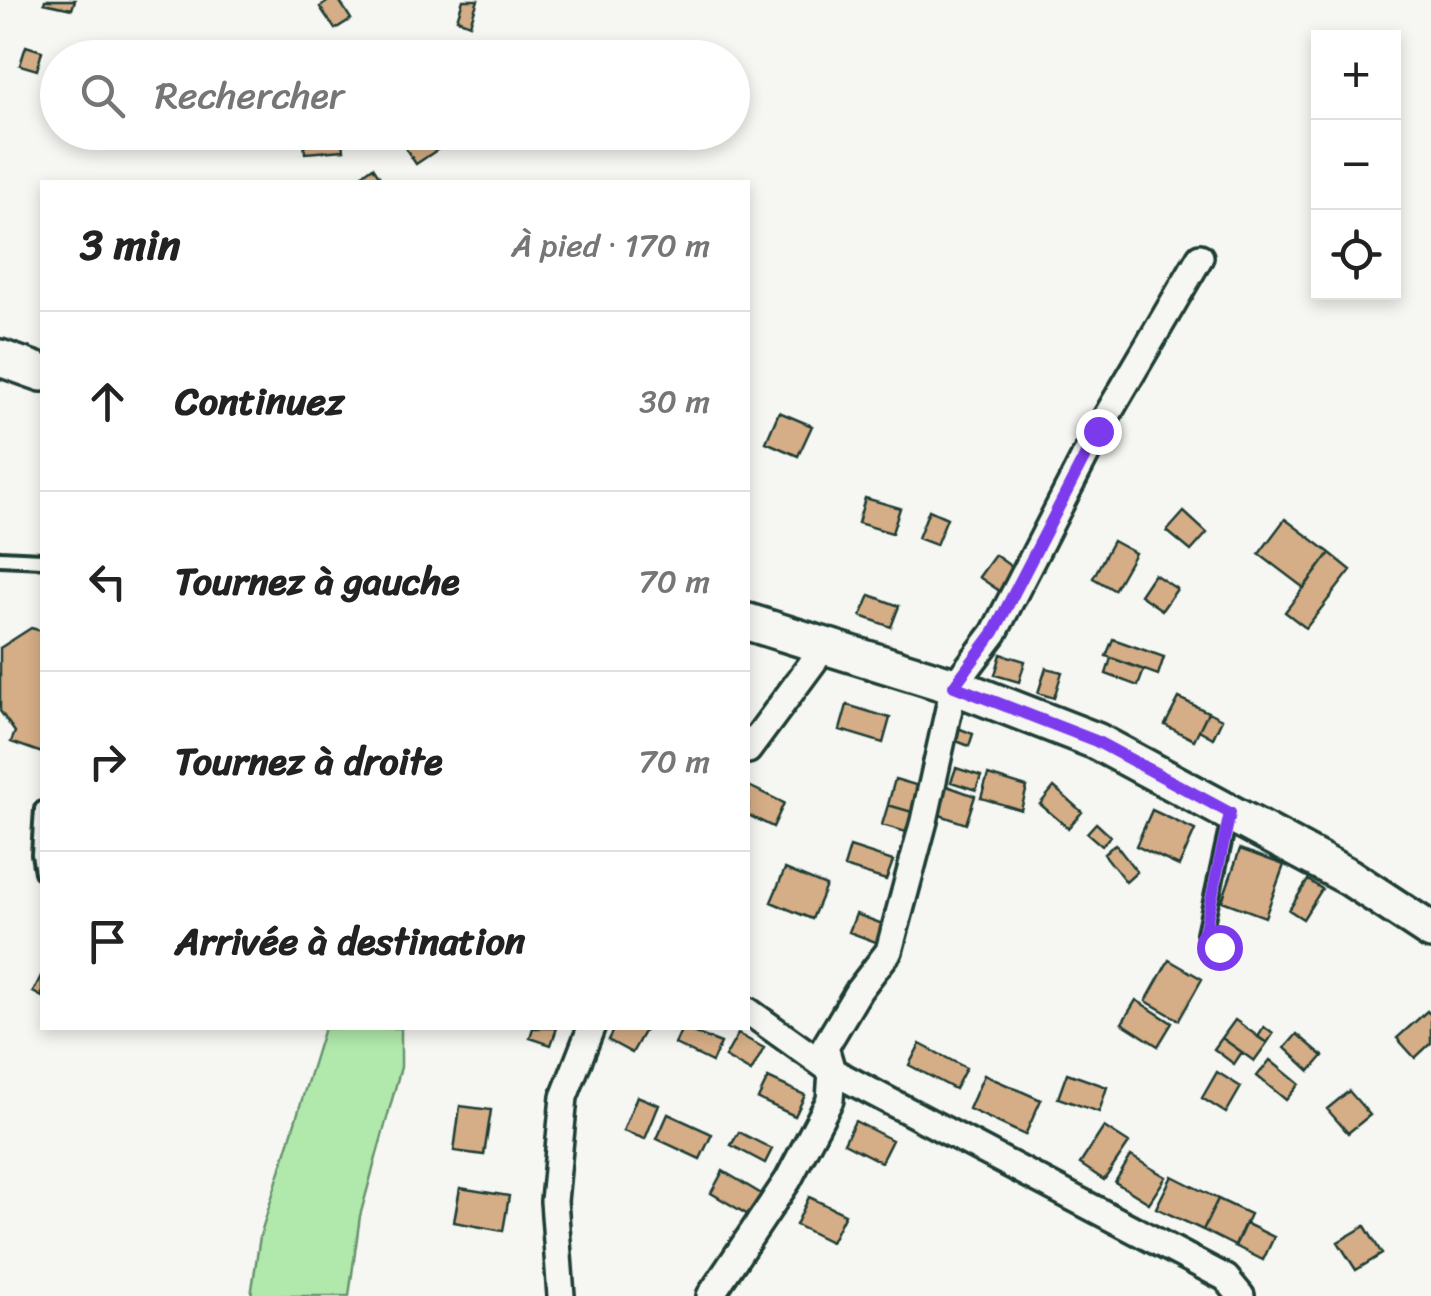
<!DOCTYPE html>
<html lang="fr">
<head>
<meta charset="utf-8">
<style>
  :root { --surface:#fff; --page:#f6f6f6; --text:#222; --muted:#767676; --line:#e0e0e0 }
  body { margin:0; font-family:Sriracha,sans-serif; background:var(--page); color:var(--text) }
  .controls { position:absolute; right:30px; top:30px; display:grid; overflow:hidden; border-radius:0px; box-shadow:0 5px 15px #0003 }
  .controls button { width:90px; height:90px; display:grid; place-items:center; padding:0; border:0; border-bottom:2px solid var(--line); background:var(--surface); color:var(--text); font:50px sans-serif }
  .stop { position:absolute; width:30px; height:30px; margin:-22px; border:8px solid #7c3aed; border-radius:50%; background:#fff }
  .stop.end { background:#7c3aed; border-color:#fff; box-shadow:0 2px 10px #0008 }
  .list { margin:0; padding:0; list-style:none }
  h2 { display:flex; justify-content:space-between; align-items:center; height:130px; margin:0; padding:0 40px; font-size:42px }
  h2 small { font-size:32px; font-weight:400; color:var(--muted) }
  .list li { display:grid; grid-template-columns:65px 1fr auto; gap:30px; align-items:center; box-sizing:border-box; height:180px; padding:0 40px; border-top:2px solid var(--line) }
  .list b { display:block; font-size:38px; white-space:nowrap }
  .list em { font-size:32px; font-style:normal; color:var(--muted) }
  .icon { flex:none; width:55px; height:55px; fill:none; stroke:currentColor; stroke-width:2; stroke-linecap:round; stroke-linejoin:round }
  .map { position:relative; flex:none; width:1431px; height:1296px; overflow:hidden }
  .search { position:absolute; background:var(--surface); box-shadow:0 5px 15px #0003; left:40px; top:40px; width:710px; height:110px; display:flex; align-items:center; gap:25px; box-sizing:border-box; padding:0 35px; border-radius:55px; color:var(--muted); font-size:38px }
  .panel { position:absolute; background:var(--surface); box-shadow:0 5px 15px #0003; left:40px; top:180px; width:710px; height:850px; border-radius:0px }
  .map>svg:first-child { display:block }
</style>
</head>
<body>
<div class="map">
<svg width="1431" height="1296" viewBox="0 0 1431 1296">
  <rect width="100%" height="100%" fill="#f6f6f2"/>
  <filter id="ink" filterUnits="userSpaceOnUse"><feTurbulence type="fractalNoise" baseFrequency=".01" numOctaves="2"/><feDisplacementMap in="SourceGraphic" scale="20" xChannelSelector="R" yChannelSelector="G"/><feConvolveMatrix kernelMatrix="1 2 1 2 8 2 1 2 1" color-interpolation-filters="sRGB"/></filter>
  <g filter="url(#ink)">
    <path fill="#b1e8ab" stroke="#689270" stroke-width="2.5" d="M324 1028H401V1067L360 1216 349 1296H251L260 1236Z"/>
    <path fill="#d5ad86" stroke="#1f3d34" stroke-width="2.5" d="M45 0H75L72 9 44 3Z
      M330 0H339L351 19 335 29 320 7Z
      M463 0H478L470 24 457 19Z
      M26 46 42 51 37 70 20 65Z
      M155 53 180 55V58H155Z
      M303 132H342L344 150 305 153Z
      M405 132H447L452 140 416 164 398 137Z
      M373 167 383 182H366L362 175Z
      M779 412 812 426 798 456 766 442Z
      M865 498 900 508 892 533 858 523Z
      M929 510 947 518 936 545 918 538Z
      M1184 512 1207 533 1191 551 1167 531Z
      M1285 519 1330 553 1304 588 1259 554Z
      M1113 541 1135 553 1114 590 1093 578Z
      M1330 553 1351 570 1306 628 1285 612Z
      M995 555 1019 572 1004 594 979 577Z
      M1154 574 1177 589 1162 610 1140 595Z
      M870 595 899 606 891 627 861 616Z
      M31 628 42 631V753L11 742 15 732 0 711V648Z
      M1113 639 1164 657 1158 675 1106 656Z
      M1001 654 1025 661 1019 682 995 675Z
      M1111 658 1144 670 1138 686 1106 674Z
      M1046 668 1062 672 1054 698 1038 693Z
      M1179 698 1208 712 1194 740 1165 725Z
      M847 705 890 718 883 743 840 730Z
      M1208 712 1222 719 1213 738 1199 730Z
      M953 726 973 734 969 746 949 738Z
      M956 768 981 776 976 790 951 782Z
      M988 775 1027 787 1021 810 981 798Z
      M895 779 926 788 919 814 888 805Z
      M944 785 975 796 966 824 934 813Z
      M749 786 784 803 773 827 748 815Z
      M1054 787 1082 812 1068 828 1040 804Z
      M888 805 919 814 913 834 882 825Z
      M1152 810 1195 830 1179 866 1136 846Z
      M1096 823 1110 836 1102 846 1087 833Z
      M1115 844 1137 872 1126 882 1104 854Z
      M850 847 893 861 886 880 844 867Z
      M1240 849 1284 865 1265 917 1222 901Z
      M785 869 826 886 812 919 771 902Z
      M1308 880 1322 889 1303 919 1289 910Z
      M856 914 888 926 881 944 849 932Z
      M1169 960 1202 979 1179 1020 1146 1001Z
      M42 974V997L33 992Z
      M1136 1000 1172 1023 1158 1046 1122 1023Z
      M1427 1011 1431 1015V1043L1415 1058 1397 1038Z
      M1235 1020 1267 1043 1254 1061 1222 1038Z
      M1264 1027 1273 1034 1267 1043 1258 1037Z
      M533 1028H557L551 1045 530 1038Z
      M614 1028H646L632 1053 608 1040Z
      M682 1028 721 1043 712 1062 675 1044Z
      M738 1034 764 1048 751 1072 725 1057Z
      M1297 1034 1323 1056 1310 1071 1285 1048Z
      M1222 1038 1242 1052 1234 1064 1214 1049Z
      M920 1044 966 1068 955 1089 909 1065Z
      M1270 1060 1299 1084 1286 1100 1257 1076Z
      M1217 1072 1241 1087 1226 1113 1202 1098Z
      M1067 1073 1107 1087 1099 1112 1058 1098Z
      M984 1075 1041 1100 1025 1135 969 1109Z
      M768 1078 805 1095 795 1116 758 1099Z
      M1349 1091 1370 1115 1348 1133 1327 1109Z
      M637 1096 659 1105 645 1139 623 1131Z
      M460 1106 491 1110 484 1155 454 1151Z
      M668 1114 712 1134 700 1159 657 1139Z
      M855 1121 892 1140 881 1162 844 1143Z
      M1104 1127 1129 1143 1104 1180 1080 1164Z
      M739 1132 772 1149 765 1163 731 1145Z
      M1131 1156 1166 1177 1149 1203 1115 1182Z
      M723 1171 763 1195 750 1216 711 1193Z
      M1172 1176 1218 1199 1203 1230 1156 1208Z
      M460 1188 509 1196 503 1231 454 1222Z
      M809 1197 845 1214 831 1242 796 1225Z
      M1218 1199 1250 1214 1235 1246 1203 1230Z
      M1245 1223 1274 1237 1263 1260 1235 1246Z
      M1365 1226 1382 1254 1356 1270 1338 1242Z"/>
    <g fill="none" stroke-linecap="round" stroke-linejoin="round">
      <g stroke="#1f3d34" stroke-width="20">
        <path id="lane" d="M0 558 42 560
          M42 809 39 854 42 872
          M1219 947 1204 933 1230 815"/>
      </g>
      <g stroke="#1f3d34" stroke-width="32">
        <path id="street" d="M748 750 825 646
          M748 1011 832 1071 1226 1278 1241 1296
          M561 1296 554 1201 564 1097 591 1028
          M710 1296 788 1180 830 1100 832 1071 825 1047 859 990 889 951 924 821 954 686 994 633 1098 431 1200 257"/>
      </g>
      <g stroke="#1f3d34" stroke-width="42">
        <path id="secondary" d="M0 358 42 373
          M748 622 954 686 1096 741 1349 877 1431 931"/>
      </g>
      <use href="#lane" stroke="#f6f6f2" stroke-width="12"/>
      <use href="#street" stroke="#f6f6f2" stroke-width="25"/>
      <use href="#secondary" stroke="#f6f6f2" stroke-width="35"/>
    </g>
  </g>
  <g fill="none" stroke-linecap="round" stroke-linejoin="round" filter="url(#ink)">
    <path stroke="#7c3aed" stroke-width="12" d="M1098 431 994 632 954 686 1096 741 1230 813 1204 933 1219 947"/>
  </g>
</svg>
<div class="controls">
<button>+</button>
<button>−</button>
<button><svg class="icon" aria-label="locate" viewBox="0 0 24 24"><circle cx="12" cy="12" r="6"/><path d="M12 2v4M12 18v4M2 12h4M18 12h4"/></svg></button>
</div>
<div class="stop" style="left:1219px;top:947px"></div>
<div class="stop end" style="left:1098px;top:431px"></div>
<div class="search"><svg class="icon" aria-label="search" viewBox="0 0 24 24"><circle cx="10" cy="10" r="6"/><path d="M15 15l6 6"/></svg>Rechercher</div>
<section class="panel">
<h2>3 min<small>À pied · 170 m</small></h2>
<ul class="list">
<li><svg class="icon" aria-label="ahead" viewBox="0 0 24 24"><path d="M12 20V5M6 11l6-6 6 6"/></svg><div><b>Continuez</b></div><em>30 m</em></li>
<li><svg class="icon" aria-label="left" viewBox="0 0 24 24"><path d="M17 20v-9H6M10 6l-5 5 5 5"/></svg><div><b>Tournez à gauche</b></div><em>70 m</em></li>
<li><svg class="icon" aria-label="right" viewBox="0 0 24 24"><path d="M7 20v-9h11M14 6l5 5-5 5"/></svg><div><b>Tournez à droite</b></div><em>70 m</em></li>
<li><svg class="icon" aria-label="arrive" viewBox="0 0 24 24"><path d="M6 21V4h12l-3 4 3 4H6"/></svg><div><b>Arrivée à destination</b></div></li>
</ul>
</section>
</div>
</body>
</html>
